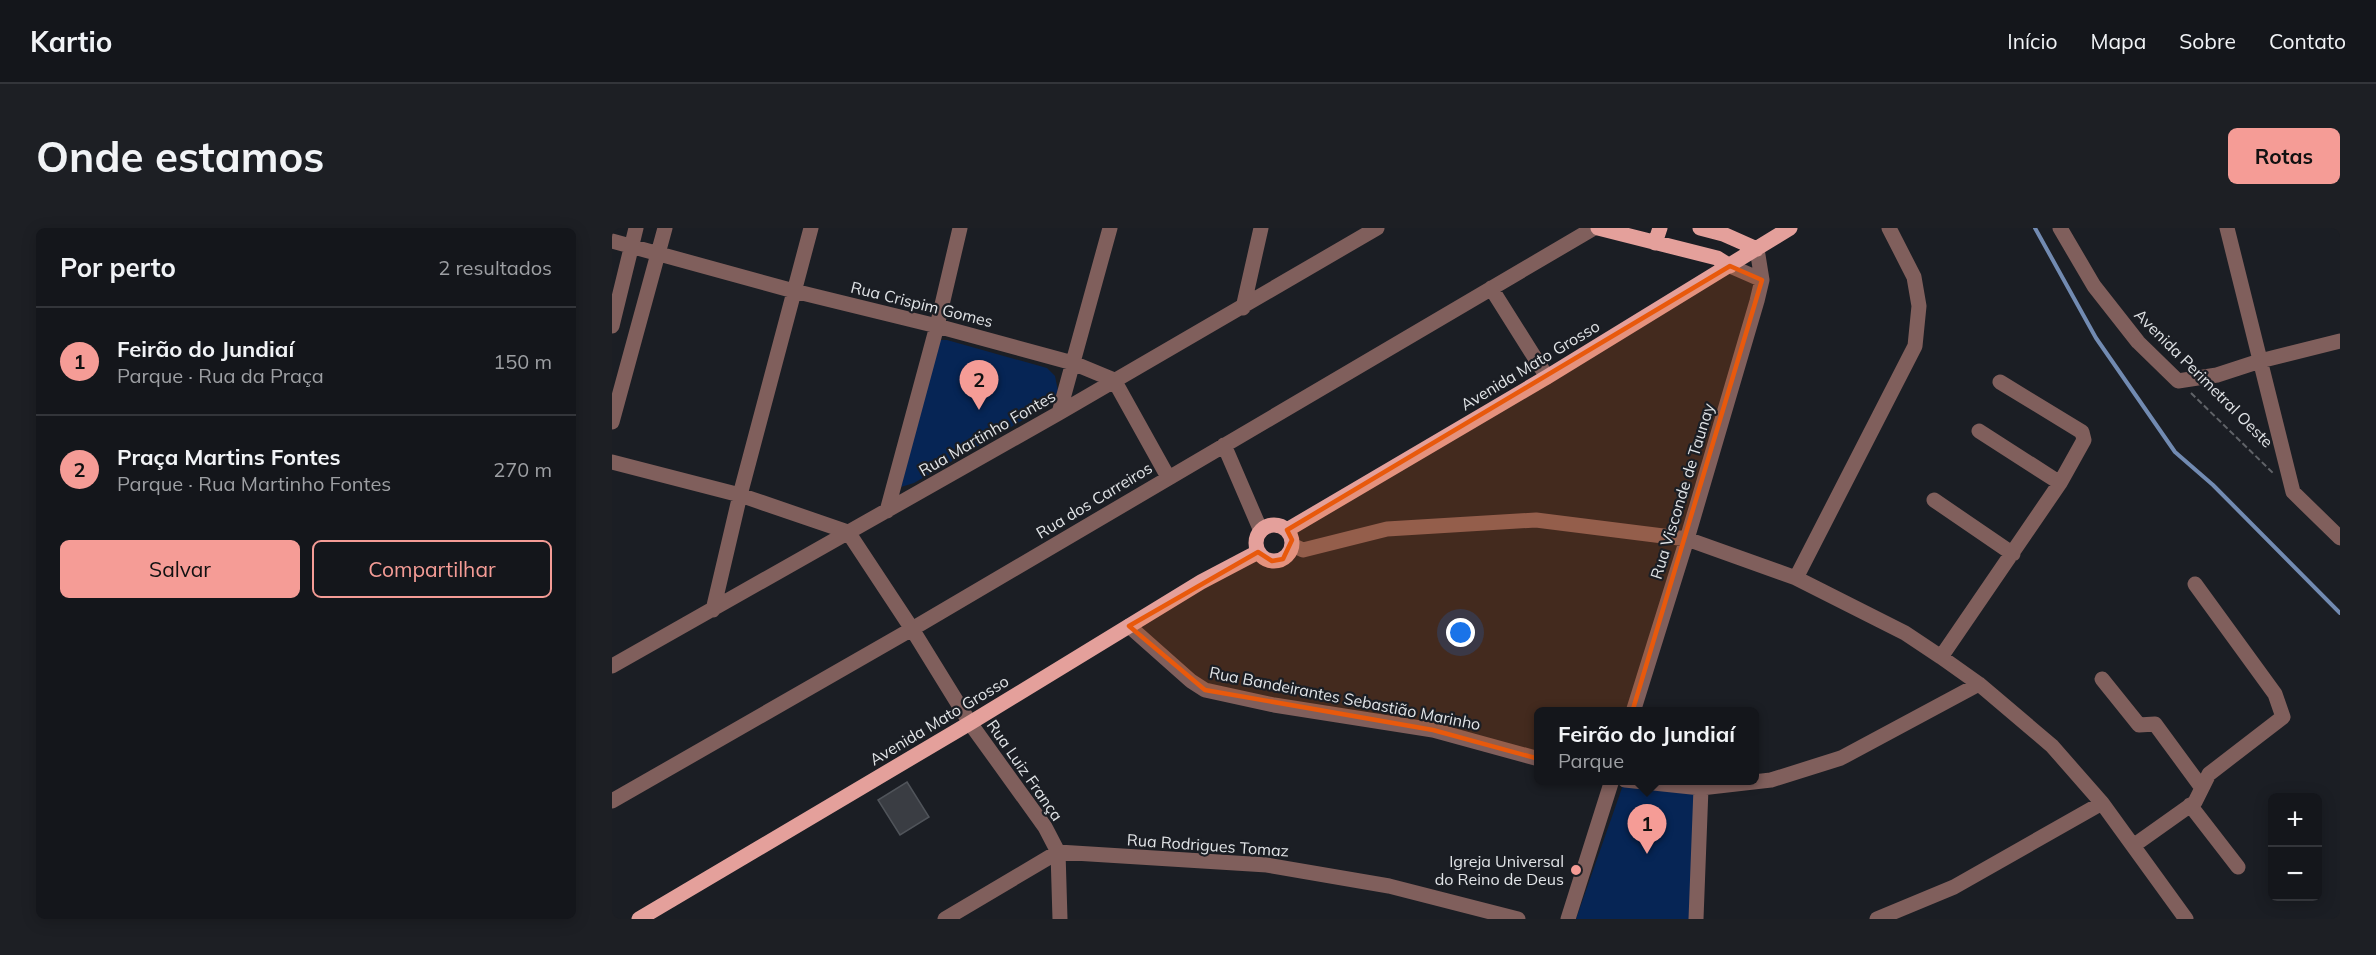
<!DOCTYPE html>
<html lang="pt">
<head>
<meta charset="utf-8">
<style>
  :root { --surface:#14161b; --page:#1d1f24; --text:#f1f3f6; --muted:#9d9fa3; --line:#33353a; --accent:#f59c96 }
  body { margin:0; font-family:Mulish,sans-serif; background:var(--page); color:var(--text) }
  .controls { position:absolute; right:18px; bottom:18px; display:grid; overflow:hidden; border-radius:9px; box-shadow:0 3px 15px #0003 }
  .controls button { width:54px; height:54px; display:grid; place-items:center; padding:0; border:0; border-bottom:2px solid var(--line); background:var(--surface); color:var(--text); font:30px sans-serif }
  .you { position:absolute; left:849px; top:405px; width:21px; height:21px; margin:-15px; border:4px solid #fff; border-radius:50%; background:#1a73e8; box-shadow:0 0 0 9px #1a73e833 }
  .badge { display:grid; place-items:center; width:39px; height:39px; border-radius:50%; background:var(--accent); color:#111; font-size:20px; font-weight:700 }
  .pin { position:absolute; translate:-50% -50px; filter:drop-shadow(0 2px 3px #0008) }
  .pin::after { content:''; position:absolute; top:32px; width:21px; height:18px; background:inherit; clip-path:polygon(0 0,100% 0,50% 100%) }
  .popup { position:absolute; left:922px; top:479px; width:225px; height:78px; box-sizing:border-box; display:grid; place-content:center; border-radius:9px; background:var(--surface); filter:drop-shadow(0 2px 4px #0005); font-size:20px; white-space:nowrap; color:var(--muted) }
  .popup b { font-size:22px; color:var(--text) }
  .popup::after { content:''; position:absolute; left:50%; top:100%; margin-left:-12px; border:12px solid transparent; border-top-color:var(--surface) }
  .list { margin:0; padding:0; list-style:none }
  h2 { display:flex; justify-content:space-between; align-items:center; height:78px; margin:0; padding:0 24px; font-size:26px }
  h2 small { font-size:20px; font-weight:400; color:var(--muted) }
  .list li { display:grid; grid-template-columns:39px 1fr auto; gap:18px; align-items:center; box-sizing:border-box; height:108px; padding:0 24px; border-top:2px solid var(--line) }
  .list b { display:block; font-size:22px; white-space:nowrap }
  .list p { margin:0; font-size:20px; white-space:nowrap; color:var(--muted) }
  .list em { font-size:20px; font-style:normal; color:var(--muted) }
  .actions { display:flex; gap:12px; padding:18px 24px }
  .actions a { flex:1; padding:14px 0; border:2px solid var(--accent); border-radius:9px; text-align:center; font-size:21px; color:var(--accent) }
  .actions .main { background:var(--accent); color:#111 }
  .map { position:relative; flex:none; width:1728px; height:691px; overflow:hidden; border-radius:9px }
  header { display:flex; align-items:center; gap:36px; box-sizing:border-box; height:84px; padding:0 30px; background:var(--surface); border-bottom:2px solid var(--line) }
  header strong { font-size:28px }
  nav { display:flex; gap:33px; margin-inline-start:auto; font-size:21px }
  .intro { display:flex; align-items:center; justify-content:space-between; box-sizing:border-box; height:144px; padding:0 36px }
  h1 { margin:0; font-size:42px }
  .button { padding:15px 27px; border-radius:9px; background:var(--accent); color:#111; font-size:21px; font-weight:700 }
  main { display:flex; gap:36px; padding:0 36px }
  aside { flex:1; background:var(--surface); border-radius:9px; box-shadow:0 3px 15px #0003 }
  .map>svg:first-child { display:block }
</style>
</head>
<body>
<header>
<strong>Kartio</strong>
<nav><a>Início</a><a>Mapa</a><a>Sobre</a><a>Contato</a></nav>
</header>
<div class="intro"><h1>Onde estamos</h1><a class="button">Rotas</a></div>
<main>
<aside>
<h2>Por perto<small>2 resultados</small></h2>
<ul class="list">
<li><span class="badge">1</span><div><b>Feirão do Jundiaí</b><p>Parque · Rua da Praça</p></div><em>150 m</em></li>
<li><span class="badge">2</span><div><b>Praça Martins Fontes</b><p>Parque · Rua Martinho Fontes</p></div><em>270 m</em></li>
</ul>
<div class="actions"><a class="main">Salvar</a><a>Compartilhar</a></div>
</aside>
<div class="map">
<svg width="1728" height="691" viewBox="0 0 1728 691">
  <rect width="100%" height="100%" fill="#1b1e24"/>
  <path fill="#062555" d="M327 112H335L435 140 443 148 446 163 437 177 302 255 289 259Z
    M1011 557 1086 561 1081 691H964Z"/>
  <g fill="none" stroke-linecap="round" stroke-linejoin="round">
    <path stroke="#728bb2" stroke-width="4" d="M1423 0 1484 110 1563 224 1601 257 1728 385"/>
  </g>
  <path fill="#3a3d43" stroke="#50545a" stroke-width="1.5" d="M295 554 317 589 288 607 266 572Z"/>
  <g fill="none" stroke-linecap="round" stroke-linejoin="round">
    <path stroke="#606368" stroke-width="2" stroke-dasharray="6 3" stroke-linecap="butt" d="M1579 165 1661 245"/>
    <path stroke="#805f5c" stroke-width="15" d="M1448 0 1482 58 1526 114 1566 153 1605 147 1648 133 1728 113
      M1615 0 1681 264 1728 310
      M0 13 182 63 325 98 461 135 502 152 556 249
      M1118 38 1150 52
      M879 60 935 149
      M631 80 649 0
      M0 98 24 0
      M447 185 498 0
      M0 194 53 0
      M1367 203 1448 255
      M612 217 649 303
      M0 234 128 267 236 304 300 401 358 495 433 599 446 624 448 691
      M1322 272 1401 326
      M275 283 325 98 348 0
      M680 317 691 322 775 301 924 292 1075 311 1184 350 1293 405 1329 429 1367 456 1440 518 1490 575 1574 691
      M1184 350 1303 118 1307 78 1302 49 1277 0
      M101 382 128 267 199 0
      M517 398 579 453 593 462 662 477 821 502 927 531
      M1329 429 1448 255 1472 212 1470 204 1388 154
      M0 438 447 185 765 0
      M1490 451 1527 497 1543 496 1590 560
      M1021 484 1075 311 1145 73 1150 52 1145 21
      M1013 552 1089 560 1159 552 1229 530 1367 456
      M0 573 300 401 982 0
      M1578 577 1626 639
      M1521 618 1583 574 1597 546 1671 489 1663 466 1583 356
      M333 691 446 624 655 637 777 658 906 691
      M956 691 1000 552
      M1084 691 1089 560
      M1265 691 1342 659 1490 575"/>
    <path stroke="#e4a09b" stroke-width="15" d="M986 0 1105 30 1118 38
      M1088 0 1111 6 1145 21
      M1043 15 1048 0
      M644 315a18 18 0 1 1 36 0a18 18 0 1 1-36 0Z
      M675 302 935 149 1178 0
      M27 691 358 495 589 354 646 324"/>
  </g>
  <path fill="#e8590c" fill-opacity="0.2" stroke="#e8590c" stroke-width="4.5" stroke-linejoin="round" d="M1118 38 1150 52 1000 551 821 502 593 462 517 398 646 324 660 333 671 331 680 312 675 302Z"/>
  <circle fill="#f59c96" stroke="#1b1e24" stroke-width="2" cx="964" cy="642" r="6"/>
  <g text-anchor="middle" stroke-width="4.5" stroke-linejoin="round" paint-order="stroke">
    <g font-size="16" fill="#e1e4e7" stroke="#1b1e24">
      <text transform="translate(310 76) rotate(14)" y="6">Rua Crispim Gomes</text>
      <text transform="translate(918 137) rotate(-31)" y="6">Avenida Mato Grosso</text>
      <text transform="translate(1592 150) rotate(45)" y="6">Avenida Perimetral Oeste</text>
      <text transform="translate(375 205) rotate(-30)" y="6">Rua Martinho Fontes</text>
      <text transform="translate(1070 263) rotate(-73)" y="6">Rua Visconde de Taunay</text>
      <text transform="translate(482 272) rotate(-31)" y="6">Rua dos Carreiros</text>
      <text transform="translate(733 470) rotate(11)" y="6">Rua Bandeirantes Sebastião Marinho</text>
      <text transform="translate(327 492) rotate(-31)" y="6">Avenida Mato Grosso</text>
      <text transform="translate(413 542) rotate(55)" y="6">Rua Luiz França</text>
      <text transform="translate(596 617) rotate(4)" y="6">Rua Rodrigues Tomaz</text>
    </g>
    <g font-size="16" fill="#e1e4e7" stroke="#1b1e24" text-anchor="end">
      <text x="952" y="639">Igreja Universal<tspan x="952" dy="18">do Reino de Deus</tspan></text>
    </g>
  </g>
</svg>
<div class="controls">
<button>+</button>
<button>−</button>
</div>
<div class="you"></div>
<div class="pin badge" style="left:1035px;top:626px">1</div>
<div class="popup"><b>Feirão do Jundiaí</b>Parque</div>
<div class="pin badge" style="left:367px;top:182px">2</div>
</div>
</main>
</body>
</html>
